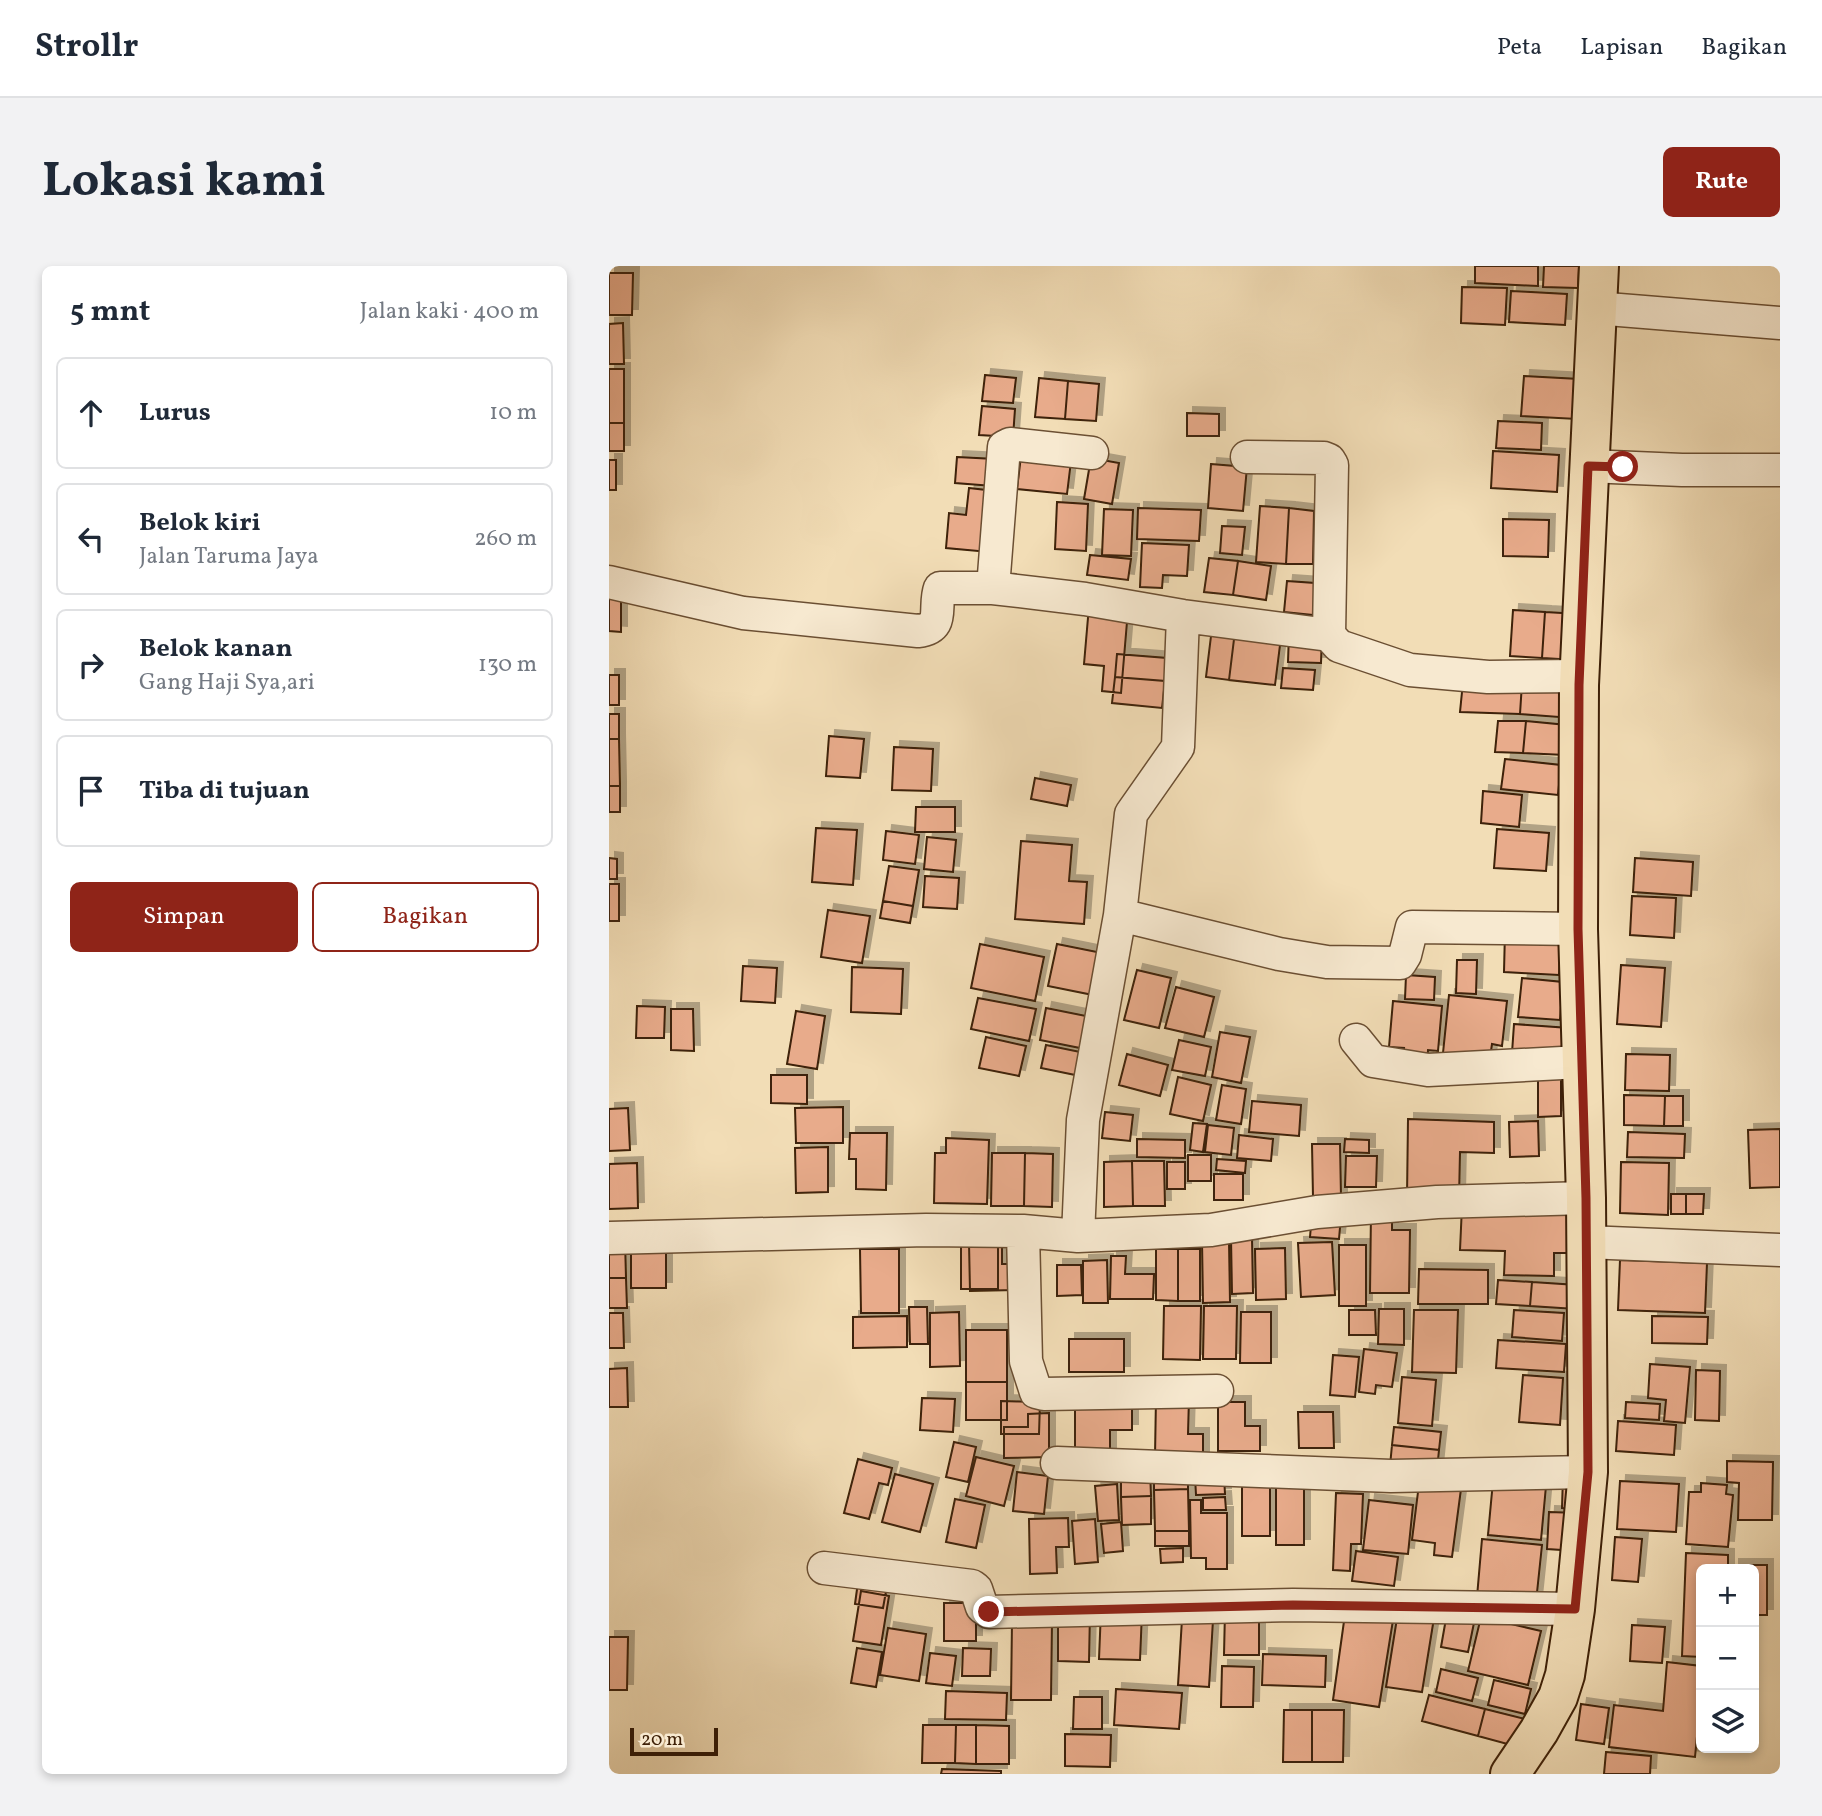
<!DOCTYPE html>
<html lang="id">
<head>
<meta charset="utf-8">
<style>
  :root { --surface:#fff; --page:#f2f2f3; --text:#1f2937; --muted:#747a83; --line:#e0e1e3; --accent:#8f2418 }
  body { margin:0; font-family:Vollkorn,serif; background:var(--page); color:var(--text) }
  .controls { position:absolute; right:21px; bottom:21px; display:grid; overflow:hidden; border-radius:10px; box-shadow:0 4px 10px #0003 }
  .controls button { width:63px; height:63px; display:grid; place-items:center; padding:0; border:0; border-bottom:2px solid var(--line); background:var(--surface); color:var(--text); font:35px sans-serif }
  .scale { position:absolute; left:21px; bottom:18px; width:88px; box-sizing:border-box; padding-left:7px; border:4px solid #3e2007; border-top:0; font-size:19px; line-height:24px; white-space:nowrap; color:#3e2007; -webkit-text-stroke:5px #f7e9d0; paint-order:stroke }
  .stop { position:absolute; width:21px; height:21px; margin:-16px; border:5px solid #8f2418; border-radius:50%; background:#fff }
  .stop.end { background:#8f2418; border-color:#fff; box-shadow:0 2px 7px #0008 }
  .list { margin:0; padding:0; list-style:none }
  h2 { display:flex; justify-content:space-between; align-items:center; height:91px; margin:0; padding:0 28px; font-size:30px }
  h2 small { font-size:23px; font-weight:400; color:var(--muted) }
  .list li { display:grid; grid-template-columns:46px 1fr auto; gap:21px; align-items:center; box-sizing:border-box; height:112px; margin:0 14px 14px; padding:0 14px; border:2px solid var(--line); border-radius:10px }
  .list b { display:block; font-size:26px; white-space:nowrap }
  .list p { margin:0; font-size:23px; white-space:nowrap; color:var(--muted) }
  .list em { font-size:23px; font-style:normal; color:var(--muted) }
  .actions { display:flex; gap:14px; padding:21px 28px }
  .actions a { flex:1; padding:16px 0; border:2px solid var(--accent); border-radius:10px; text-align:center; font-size:24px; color:var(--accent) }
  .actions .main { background:var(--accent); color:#fff }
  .icon { flex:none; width:38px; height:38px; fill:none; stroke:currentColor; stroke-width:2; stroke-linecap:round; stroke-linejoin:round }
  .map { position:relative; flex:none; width:1171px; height:1508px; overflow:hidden; border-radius:10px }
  header { display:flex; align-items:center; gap:42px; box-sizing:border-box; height:98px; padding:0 35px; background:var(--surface); border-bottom:2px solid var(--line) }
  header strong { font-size:33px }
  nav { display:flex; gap:38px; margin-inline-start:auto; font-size:24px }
  .intro { display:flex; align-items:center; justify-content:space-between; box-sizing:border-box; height:168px; padding:0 42px }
  h1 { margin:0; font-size:49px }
  .button { padding:18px 32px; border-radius:10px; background:var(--accent); color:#fff; font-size:24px; font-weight:700 }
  main { display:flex; gap:42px; padding:0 42px }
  aside { flex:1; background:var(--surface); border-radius:10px; box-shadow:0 4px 10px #0003 }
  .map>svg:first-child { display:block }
</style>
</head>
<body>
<header>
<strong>Strollr</strong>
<nav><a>Peta</a><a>Lapisan</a><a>Bagikan</a></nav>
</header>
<div class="intro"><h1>Lokasi kami</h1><a class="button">Rute</a></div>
<main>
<aside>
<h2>5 mnt<small>Jalan kaki · 400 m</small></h2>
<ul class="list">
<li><svg class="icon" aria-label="ahead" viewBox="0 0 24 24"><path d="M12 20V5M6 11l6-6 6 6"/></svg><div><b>Lurus</b></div><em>10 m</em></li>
<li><svg class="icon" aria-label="left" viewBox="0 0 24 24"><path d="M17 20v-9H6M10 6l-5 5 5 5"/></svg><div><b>Belok kiri</b><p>Jalan Taruma Jaya</p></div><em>260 m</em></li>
<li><svg class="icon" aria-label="right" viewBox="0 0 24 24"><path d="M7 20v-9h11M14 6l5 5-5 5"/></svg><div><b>Belok kanan</b><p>Gang Haji Sya,ari</p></div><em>130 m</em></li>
<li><svg class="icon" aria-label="arrive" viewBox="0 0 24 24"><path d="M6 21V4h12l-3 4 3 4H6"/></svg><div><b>Tiba di tujuan</b></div></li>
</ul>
<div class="actions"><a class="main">Simpan</a><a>Bagikan</a></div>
</aside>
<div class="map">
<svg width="1171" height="1508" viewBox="0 0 1171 1508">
  <defs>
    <filter id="shadow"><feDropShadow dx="6" dy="-6" stdDeviation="0" flood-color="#0004"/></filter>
  </defs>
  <rect width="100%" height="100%" fill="#f2ddb6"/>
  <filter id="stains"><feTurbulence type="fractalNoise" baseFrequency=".00286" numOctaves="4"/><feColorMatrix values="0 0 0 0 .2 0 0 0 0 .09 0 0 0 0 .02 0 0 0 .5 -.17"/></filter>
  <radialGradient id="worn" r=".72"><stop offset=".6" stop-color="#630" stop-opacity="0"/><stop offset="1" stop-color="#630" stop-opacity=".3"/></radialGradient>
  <path fill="#e8ab8b" stroke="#3e2007" stroke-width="2" filter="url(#shadow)" d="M866 0H929V20L866 17Z
    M935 0H970L969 22 934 21Z
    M0 7H24L23 49H0Z
    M853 21 898 22 896 59 852 57Z
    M902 25 958 28 956 59 900 56Z
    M14 57 15 98H0V58Z
    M0 103H15V157H0Z
    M376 109 407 112 404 137 373 135Z
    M915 110 970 113 968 153 912 150Z
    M430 112 459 115 456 153 426 151Z
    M459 115 490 118 487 155 456 153Z
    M373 140 406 143 404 171 370 169Z
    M578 147 610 148V170H578Z
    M889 155 933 157 932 184 887 182Z
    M0 157H15V185H0Z
    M884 185 950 189 948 226 882 222Z
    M412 190 462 195 458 228 408 223Z
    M348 191 386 193 384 220 346 217Z
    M482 192 510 197 503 238 475 233Z
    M0 194H7V224H0Z
    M602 198 638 201 634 245 599 242Z
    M360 222 386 225 380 286 337 282 340 247 357 249Z
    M448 236 479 238 477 285 446 283Z
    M651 240 680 242 677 298 647 296Z
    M529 242 592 244 590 275 528 273Z
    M680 242 705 245 704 298H677Z
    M495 243 524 244 522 290 493 289Z
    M894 253 940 254 939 291 894 290Z
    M613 260 636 261 633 289 611 287Z
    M533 277 580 279 578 310 554 309 553 322 531 321Z
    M481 289 522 293 519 314 478 309Z
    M600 292 629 295 624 329 595 326Z
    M629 295 662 300 657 334 624 329Z
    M678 315 706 317 704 349 675 346Z
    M0 331 12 332V366L0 365Z
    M480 340 519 344 512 427 493 425 495 400 475 398Z
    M904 344 936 346 933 392 901 390Z
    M936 346 970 348 967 394 933 392Z
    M603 362 626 365 620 414 597 411Z
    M626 365 672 371 666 419 620 414Z
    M680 367 713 368 712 397 679 396Z
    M508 388 558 392 556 415 506 411Z
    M674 402 706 404 704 424 672 422Z
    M0 409H10V439H0Z
    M506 411 556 415 553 442 503 437Z
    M950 414V451L911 448 913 417Z
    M854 416 913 417 911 448 851 446Z
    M0 448H10V473H0Z
    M889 455H917L914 487 886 486Z
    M917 455 958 459 956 489 914 487Z
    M220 470 255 473 251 512 217 510Z
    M0 473H10L11 520H0Z
    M285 481 324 483 322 525 283 524Z
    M896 493 952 499 949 529 892 523Z
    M426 512 462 519 458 540 422 533Z
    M0 520H11V546H0Z
    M874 525 913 529 910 561 872 557Z
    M307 541H346V566H306Z
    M207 562 248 564 244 619 203 616Z
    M888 563 940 567 937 605 885 602Z
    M277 565 310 569 306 598 274 594Z
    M318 571 347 574 344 606 315 603Z
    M412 575 463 579 460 615 478 616 475 658 406 653Z
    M0 592 8 593V613H0Z
    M1026 592 1084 596 1082 630 1024 626Z
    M280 600 310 604 304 640 274 635Z
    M316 610 350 612 348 643 314 641Z
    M0 618H10V655H0Z
    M1023 630 1067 632 1065 672 1021 669Z
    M274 635 304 640 301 657 271 652Z
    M219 644 261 650 253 697 212 691Z
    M896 665 952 668 950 709 895 706Z
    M371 678 435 691 426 735 362 722Z
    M448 678 493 687 484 729 439 720Z
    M848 694H868L867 728 847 727Z
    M1012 699 1056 702 1052 761 1008 758Z
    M134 700 168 702 166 737 132 735Z
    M243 701 294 703 292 748 242 746Z
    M528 704 562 712 550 762 515 754Z
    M797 709 826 711 825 734 796 733Z
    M913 712 954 716 951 754 909 751Z
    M567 721 605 731 595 771 556 762Z
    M840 729 898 735 893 780 883 778 881 792 834 787Z
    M369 732 427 743 420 775 362 763Z
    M784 735 833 740 829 785 819 784 818 798 793 795 795 782 780 781Z
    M28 740 56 741 55 772H27Z
    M437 742 487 752 481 784 431 774Z
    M62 743H84L85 785 62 784Z
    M187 745 216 750 208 803 178 798Z
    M905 758 960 762 958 791 903 787Z
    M611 766 641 771 632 817 603 811Z
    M377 771 417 780 410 810 370 802Z
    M570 774 602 781 596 810 563 804Z
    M437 779 481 788 476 811 432 802Z
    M518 788 559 799 551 830 510 819Z
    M1017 788 1061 789 1060 825 1016 824Z
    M162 809H198V838L162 837Z
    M569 811 602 819 594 855 561 848Z
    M929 813H952V850L929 851Z
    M613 819 637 823 632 858 607 854Z
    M1015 829 1056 830 1055 860 1015 859Z
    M1056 830H1074V860H1055Z
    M643 835 692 839 690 870 640 866Z
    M234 841V877H187L186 842Z
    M19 842 21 884 0 885V843Z
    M496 846 524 849 521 875 493 872Z
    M799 853 885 856V887L851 886 850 933 798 931Z
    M929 855 930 890 901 891 900 856Z
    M584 857 598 858 594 886 581 884Z
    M599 859 625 862 622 889 596 886Z
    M1171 863V921L1141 922 1139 864Z
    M1019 866 1076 868 1075 892 1018 891Z
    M241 867H278L277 924 247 923V893H240Z
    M630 869 664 873 662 895 628 892Z
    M337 872 380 874 378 938 325 937 326 887H337Z
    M528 873 576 874V892L528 891Z
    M736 873 760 874V887L735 886Z
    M703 878H731L732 931H704Z
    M219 881V926L187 927 186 882Z
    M383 887H416L415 940H382Z
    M416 887 444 888 443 941 415 940Z
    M579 889H602V915H579Z
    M737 890H768L767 921H736Z
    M608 893 637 895 636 907 607 904Z
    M523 895H555L556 940H524Z
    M523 895 524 940 495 941V896Z
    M558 896H576V923H558Z
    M1012 896 1060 897 1059 949 1011 947Z
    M28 897 29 942 0 943V898Z
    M605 908H634V934H605Z
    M1062 928H1077V948H1062Z
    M1077 928H1095L1094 948H1077Z
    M853 940 969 944 967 987H945V1010L895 1009 896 985 851 984Z
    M762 945H783V964H801L800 1027H761Z
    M703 948 732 950 730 973 701 971Z
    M352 968H389V1023H352Z
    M622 972H643L644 1027 623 1028Z
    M0 974H16L17 1012H0Z
    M593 975H620L621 1036 594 1037Z
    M723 976 726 1029 692 1031 689 977Z
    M360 977H393V998H406V1024L361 1025Z
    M730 979H757V1040H730Z
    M22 982H57V1022H22Z
    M676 982 677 1033 647 1034 646 983Z
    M251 983H290V1047H252Z
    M547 983H569V1035L547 1034Z
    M569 983H591V1035H569Z
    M502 990H517L516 1008H545L544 1033H501Z
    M498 994 499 1037H474V995Z
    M1011 994 1098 997 1096 1047 1009 1044Z
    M448 999H472L473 1029 448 1030Z
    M810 1003 879 1004V1038H809Z
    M0 1012H17L18 1042H0Z
    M889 1014 923 1016 921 1040 887 1038Z
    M923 1016 968 1019 967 1043 921 1040Z
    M555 1040H592L591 1094 554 1093Z
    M595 1040H628L627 1093H594Z
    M300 1041H318L319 1078H301Z
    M770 1043H795V1079L769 1078Z
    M740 1044H766L767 1069H740Z
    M805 1044H849L847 1107 803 1106Z
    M905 1044 955 1047 953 1075 903 1071Z
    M350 1046 351 1100 321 1101V1047Z
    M632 1046H662V1097H631Z
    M0 1047H14L15 1082H0Z
    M298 1050V1081L244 1082V1051Z
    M1043 1050 1099 1051 1098 1078 1043 1077Z
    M357 1064H398V1116H357Z
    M460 1073H515V1106H460Z
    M889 1074 957 1078 955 1106 887 1102Z
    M755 1083 788 1087 783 1121 767 1119 766 1128 750 1126Z
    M724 1089 750 1091 746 1131 721 1129Z
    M1041 1098 1081 1101 1076 1157 1055 1155 1057 1134 1039 1132Z
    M18 1102 19 1141H0V1103Z
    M1087 1104 1111 1105 1110 1155 1086 1154Z
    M914 1109 954 1112 951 1159 910 1156Z
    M793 1111 827 1114 823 1160 789 1157Z
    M357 1116H398V1154H357Z
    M547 1131 580 1132 579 1168H594V1192L546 1191Z
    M313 1132 346 1133 344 1166 311 1164Z
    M466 1132H523V1164H501V1188L466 1189Z
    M392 1135 431 1136 430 1168H392Z
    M609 1136H636V1160H651V1185H609Z
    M1017 1136 1051 1138 1050 1154 1016 1152Z
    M689 1146H724L725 1182H690Z
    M440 1147V1191L395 1192V1161H419V1148Z
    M1009 1155 1067 1159 1065 1189 1007 1185Z
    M785 1161 832 1166 830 1184 783 1179Z
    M345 1176 367 1181 359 1216 337 1211Z
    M783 1179 830 1184 828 1204 781 1200Z
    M367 1191 405 1200 395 1240 357 1230Z
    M249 1193 283 1202 279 1219 270 1217 260 1253 235 1247Z
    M1118 1195 1164 1196 1163 1254H1129L1130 1217 1118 1216Z
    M579 1203V1223L545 1224V1204Z
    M512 1204H541L542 1230 512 1231Z
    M408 1206 439 1210 435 1248 404 1245Z
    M286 1208 324 1218 311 1266 273 1256Z
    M615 1210 616 1228 587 1229 586 1211Z
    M633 1210H661V1270H633Z
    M954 1210 968 1243 953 1242Z
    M884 1215 937 1220 932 1274 879 1269Z
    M1011 1215 1070 1218 1067 1266 1008 1263Z
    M1092 1217 1118 1219 1117 1228 1124 1229 1119 1281 1077 1278 1080 1226H1092Z
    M508 1218 510 1254 489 1255 486 1220Z
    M810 1218 852 1223 843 1291 825 1289 826 1277 803 1274Z
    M667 1221H695V1279H667Z
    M579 1223 580 1265H546L545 1224Z
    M727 1227 754 1228 752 1278H742L741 1305 724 1304Z
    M542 1230V1258L513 1259 512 1231Z
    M616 1231 617 1244H594V1232Z
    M346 1233 376 1239 367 1282 337 1276Z
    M581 1234H592V1247H618V1303H597V1292H582Z
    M760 1234 804 1239 799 1288 754 1284Z
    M940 1246 969 1247 968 1285 938 1283Z
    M459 1252 460 1281H447L448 1307 421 1308 420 1253Z
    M486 1253 489 1296 466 1298 463 1255Z
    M512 1256 514 1285 495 1287 492 1258Z
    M546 1265H580V1280H546Z
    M1006 1271 1033 1273 1029 1316 1003 1314Z
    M873 1273 933 1279 927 1336 868 1331Z
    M574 1282V1296L552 1297 551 1283Z
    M747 1285 789 1291 785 1320 743 1315Z
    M1077 1287 1119 1289V1303H1092V1391L1073 1390Z
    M1124 1299H1158V1349H1145V1303H1124Z
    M249 1316 278 1320 274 1342 246 1338Z
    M252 1325 280 1330 272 1379 244 1375Z
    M335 1337H367V1375H335Z
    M737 1341 785 1348 770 1441 724 1434Z
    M492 1344 533 1346 531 1394 490 1393Z
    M449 1345 481 1346 480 1396 449 1395Z
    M616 1345H650V1389H615Z
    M789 1346 825 1352 813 1426 777 1421Z
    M838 1347 866 1352 859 1386 832 1381Z
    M872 1351 932 1365 919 1419 859 1405Z
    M573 1353 604 1354 600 1421 569 1419Z
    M403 1355H443L442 1434H402Z
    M1023 1359 1056 1361 1053 1397 1021 1395Z
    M279 1362 317 1368 310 1415 271 1409Z
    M0 1371H19L18 1424H0Z
    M248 1382 273 1386 267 1421 242 1417Z
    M354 1382 382 1383 381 1410H353Z
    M321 1387 347 1390 343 1420 317 1417Z
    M654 1388 717 1390 716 1421 653 1419Z
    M1058 1396 1092 1400V1429L1086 1491 1000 1481 1005 1439 1054 1445Z
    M613 1400 645 1401 644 1441H612Z
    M832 1403 869 1412 863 1435 827 1426Z
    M885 1414 922 1423 916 1448 879 1439Z
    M507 1423 573 1427 570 1463 505 1459Z
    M337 1425 398 1427 397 1454 336 1453Z
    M820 1429 876 1443 869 1470 813 1455Z
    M465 1431H493V1463H464Z
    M972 1438 1000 1442 995 1478 967 1474Z
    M876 1443 924 1455 917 1483 869 1470Z
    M675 1444H703V1496H674Z
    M703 1444H735L734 1496H703Z
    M314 1459H347L346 1497H313Z
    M347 1459H367V1498L346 1497Z
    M367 1459 400 1460V1498H367Z
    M456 1468 502 1469 501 1501 456 1500Z
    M997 1486 1042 1490 1041 1508H995Z
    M333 1503 392 1505V1508H332Z"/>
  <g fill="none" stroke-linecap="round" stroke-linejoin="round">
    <g stroke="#6b4f33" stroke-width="35">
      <path id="street" d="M986 42 1171 57
        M638 191 715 192 720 194 723 199 720 369
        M979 200 1073 204H1171
        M0 316 134 347 309 365C337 362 324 341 331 322H384L395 181 401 178 483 187
        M384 322 476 333 574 350 720 369 730 380 801 404 879 411 970 410
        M511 649 670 688 718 696 791 697 796 689 803 661 969 663
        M747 774 764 795 819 804 972 796
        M414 965 417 1095 427 1126 435 1128 608 1125
        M469 970 474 854 511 649 522 548 569 481 574 350
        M0 972 317 964 414 965 469 970 602 964 708 946 828 936 977 932
        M977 976 1171 984
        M448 1197 782 1210 979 1206
        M215 1302 363 1320 367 1323 373 1341 380 1346 684 1339 966 1343"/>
    </g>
    <g stroke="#3e2007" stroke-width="42">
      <path id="primary" d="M901 1508 930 1465 949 1431 956 1409 966 1343 979 1206 977 932 969 663 970 419 990 0"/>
    </g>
    <use href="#street" stroke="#f7e9d0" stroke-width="32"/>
    <use href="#primary" stroke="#f2ddb6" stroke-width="38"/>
  </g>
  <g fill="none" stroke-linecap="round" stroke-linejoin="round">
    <path stroke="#8f2418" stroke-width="9" d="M380 1346 684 1339 966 1343 979 1206 977 932 969 663 970 419 979 200 1014 201"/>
  </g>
  <rect width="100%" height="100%" filter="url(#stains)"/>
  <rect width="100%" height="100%" fill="url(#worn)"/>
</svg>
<div class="controls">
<button>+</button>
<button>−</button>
<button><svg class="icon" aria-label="layers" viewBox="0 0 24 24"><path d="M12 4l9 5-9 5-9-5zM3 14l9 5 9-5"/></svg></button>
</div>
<div class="scale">20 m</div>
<div class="stop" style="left:1014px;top:201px"></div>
<div class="stop end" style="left:380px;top:1346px"></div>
</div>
</main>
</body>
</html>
